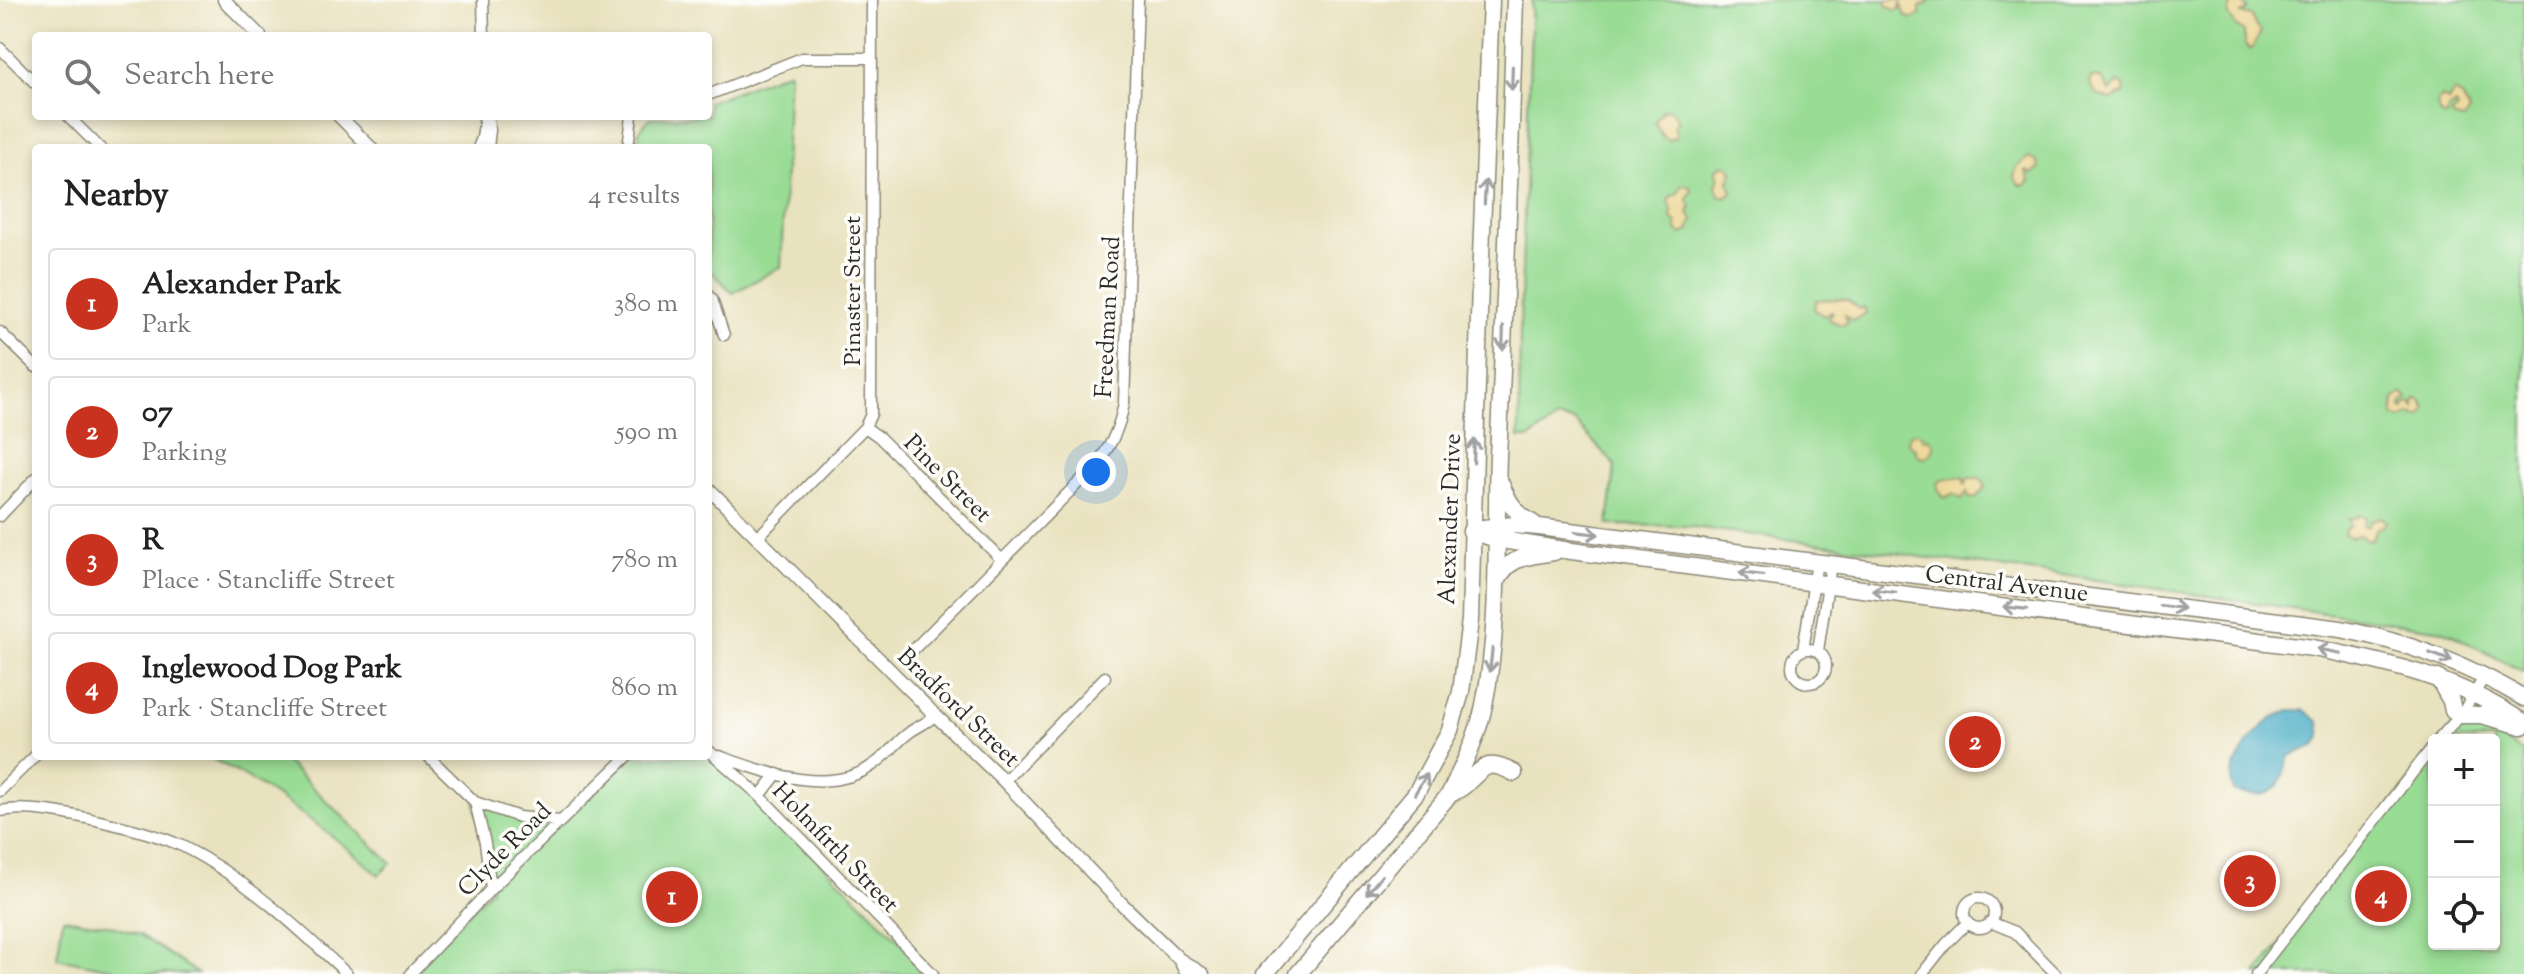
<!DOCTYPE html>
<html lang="en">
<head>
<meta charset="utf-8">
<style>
  :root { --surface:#fff; --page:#f6f6f6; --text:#222; --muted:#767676; --line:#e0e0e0; --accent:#c8321e }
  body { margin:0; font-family:"Sorts Mill Goudy",serif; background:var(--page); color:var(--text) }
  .controls { position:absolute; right:24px; bottom:24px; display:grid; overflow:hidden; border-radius:8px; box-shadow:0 4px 12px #0003 }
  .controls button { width:72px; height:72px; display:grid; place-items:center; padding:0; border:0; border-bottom:2px solid var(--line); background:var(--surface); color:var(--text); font:40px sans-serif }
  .you { position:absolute; left:1096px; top:472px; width:28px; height:28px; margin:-20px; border:6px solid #fff; border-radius:50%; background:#1a73e8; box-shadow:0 0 0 12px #1a73e833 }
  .badge { display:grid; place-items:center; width:52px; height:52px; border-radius:50%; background:var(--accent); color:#fff; font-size:26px; font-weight:700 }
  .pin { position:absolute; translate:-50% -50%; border:4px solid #fff; box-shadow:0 2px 8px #0006 }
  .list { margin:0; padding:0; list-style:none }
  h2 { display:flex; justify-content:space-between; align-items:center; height:104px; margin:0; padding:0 32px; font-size:34px }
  h2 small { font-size:26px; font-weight:400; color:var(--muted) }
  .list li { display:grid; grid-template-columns:52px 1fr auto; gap:24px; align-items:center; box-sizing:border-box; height:112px; margin:0 16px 16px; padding:0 16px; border:2px solid var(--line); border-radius:8px }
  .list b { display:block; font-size:30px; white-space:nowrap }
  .list p { margin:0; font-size:26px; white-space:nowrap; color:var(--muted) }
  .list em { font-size:26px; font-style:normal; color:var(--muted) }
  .icon { flex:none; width:44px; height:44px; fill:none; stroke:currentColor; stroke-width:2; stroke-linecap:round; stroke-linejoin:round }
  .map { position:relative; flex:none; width:2524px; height:974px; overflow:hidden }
  .search { position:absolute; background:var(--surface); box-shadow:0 4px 12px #0003; left:32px; top:32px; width:680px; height:88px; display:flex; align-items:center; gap:20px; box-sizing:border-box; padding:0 28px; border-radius:8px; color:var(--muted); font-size:30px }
  .panel { position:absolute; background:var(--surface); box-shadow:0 4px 12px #0003; left:32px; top:144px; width:680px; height:616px; border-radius:8px }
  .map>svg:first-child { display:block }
</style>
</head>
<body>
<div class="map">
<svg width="2524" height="974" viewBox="0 0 2524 974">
  <rect width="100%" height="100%" fill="#fdfcf7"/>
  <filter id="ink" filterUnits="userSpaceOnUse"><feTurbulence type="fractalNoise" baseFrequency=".0125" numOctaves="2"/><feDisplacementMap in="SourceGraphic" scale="16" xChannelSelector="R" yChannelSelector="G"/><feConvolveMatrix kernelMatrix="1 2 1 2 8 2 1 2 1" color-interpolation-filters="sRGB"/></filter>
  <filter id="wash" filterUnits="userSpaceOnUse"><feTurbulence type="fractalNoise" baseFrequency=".006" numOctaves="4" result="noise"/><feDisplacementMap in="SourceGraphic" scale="32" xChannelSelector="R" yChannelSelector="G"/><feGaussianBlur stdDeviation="1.8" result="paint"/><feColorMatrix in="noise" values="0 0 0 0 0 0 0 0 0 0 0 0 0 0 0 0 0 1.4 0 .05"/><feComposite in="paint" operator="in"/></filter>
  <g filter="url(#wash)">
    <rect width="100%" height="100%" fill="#e9e2bf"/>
    <path fill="#99dc94" stroke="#628460" stroke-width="2" d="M1532 0H2524V672L2443 630 2076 577 1686 526 1608 525 1615 465 1574 421 1557 419 1530 438H1519L1520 326Z
      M789 71 781 267 733 293 708 268V148H639V131L650 118 708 116V102Z
      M2461 715 2524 753V974H2257L2434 750V944H2494V740H2442Z
      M708 750 933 974H411L491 889 475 802 519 817 560 821 628 756H708Z
      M207 756H280L391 863 379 875C325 828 272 789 207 756Z
      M63 918 108 925 140 935 198 974H120L112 969 57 958Z"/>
    <path fill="#eeda9e" stroke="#8c8264" stroke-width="2" d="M1886 0H1926L1929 3 1920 7V15L1912 19 1906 16 1901 3 1900 9 1895 10 1888 6Z
      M2233 0H2239L2247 7V10L2241 14 2251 16 2256 27 2261 32 2252 49H2249L2244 44V32L2236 26 2228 15Z
      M2097 77 2102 79 2110 92 2118 83 2124 86 2125 93 2112 100 2097 95 2089 83 2091 78Z
      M2454 92 2462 96 2469 111 2464 120 2453 118 2452 114 2458 109 2456 104 2448 110 2447 117C2438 115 2438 110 2437 102L2442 97 2448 101Z
      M1671 109 1678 121 1674 126 1677 136 1669 140 1663 137 1655 122 1663 110Z
      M2029 157 2038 163 2039 169 2033 174 2026 171 2030 181 2026 185H2020L2014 178 2016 168Z
      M1724 164 1729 166 1733 171 1729 182 1732 192 1725 197 1720 195 1716 185 1719 178 1716 171Z
      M1682 185 1689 186 1692 190 1687 199 1691 206 1688 212 1693 220 1689 231 1681 234 1677 230 1676 222 1671 218 1672 210 1668 202 1670 197 1677 194Z
      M1838 299 1847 300 1860 309 1864 307 1866 313 1852 321 1845 315 1847 323 1841 325 1828 319 1833 311 1824 316 1814 309 1817 300Z
      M2403 393 2408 399 2402 402 2401 407 2404 409 2406 404 2410 403 2415 408 2414 403 2417 399 2422 401 2426 409 2420 417 2410 414 2402 419 2395 417 2393 413 2394 399Z
      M1917 432 1922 435 1923 440 1929 438 1934 444 1932 452 1924 458 1918 456 1914 448 1908 443 1909 435Z
      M1956 477 1964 478 1965 486 1968 478H1980L1984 482 1985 487 1976 498H1969L1967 492 1962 499 1953 494 1944 498 1938 489C1938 475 1947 482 1956 477Z
      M2359 514 2366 517 2363 524 2365 526 2369 525 2371 520 2382 517 2386 522 2382 527 2377 528 2371 540 2366 539 2360 535 2351 538 2344 535 2346 529 2351 526 2349 518H2356Z"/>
    <path fill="#46acc5" stroke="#386c78" stroke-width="2" d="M2290 710H2304L2319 722 2321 737 2316 745 2290 756C2286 764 2283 779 2277 786 2266 799 2246 795 2233 791 2225 769 2254 731 2272 719 2277 716 2284 713 2290 710Z"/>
  </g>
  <g filter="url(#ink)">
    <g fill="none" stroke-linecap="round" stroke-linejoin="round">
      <g stroke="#8a8675" stroke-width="13">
        <path id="minor" d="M483 0 484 36
          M0 48 36 84
          M708 95 802 58H872
          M68 116 100 148
          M487 116 490 130 488 148
          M478 148 482 138 485 116
          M628 148 632 116
          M708 295 712 299 724 335
          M0 332 36 367
          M865 427 879 437 1002 560
          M0 516 36 478
          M757 538 865 427 871 414 872 0
          M1792 666a17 17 0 1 1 34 0a17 17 0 1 1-34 0Z
          M913 650 1092 469C1110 449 1119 430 1124 403L1138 0
          M1803 650 1817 562
          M1818 651 1831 564
          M2438 740 2461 715 2485 676
          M708 750 760 796 933 974
          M428 756 475 802 519 817 560 821
          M719 756C765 772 829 797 873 765 887 756 896 742 910 732 918 726 928 723 935 715
          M1004 781 1105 677
          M0 791 36 755
          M760 796 777 774
          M475 802 485 843 491 889
          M0 811C29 806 62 813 91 819 120 826 158 834 184 847 246 879 297 927 347 974
          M1964 913a15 15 0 1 1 30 0a15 15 0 1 1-30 0Z
          M1990 922 2015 932 2056 974
          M410 974 491 889 628 756
          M1922 974 1946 944 1967 923
          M2256 974 2434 745"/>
      </g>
      <g stroke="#8a8675" stroke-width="15">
        <path id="tertiary" d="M224 0 260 36
          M339 116 371 148
          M708 488 935 715 1004 781 1120 902 1179 959 1187 974
          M1179 959 1203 974"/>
      </g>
      <g stroke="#8a8675" stroke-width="19">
        <path id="primary" d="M1500 482C1508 501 1515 514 1534 524
          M1473 529 1514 525 1539 527 2341 629C2407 642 2467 664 2524 698
          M1471 531 1496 539 1564 550 2313 648C2390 663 2458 678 2524 723
          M1497 581C1509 555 1529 557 1554 552
          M2438 678 2451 701 2453 711
          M2461 715H2481L2522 726
          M1449 795C1455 791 1461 789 1466 784 1485 766 1487 759 1514 773
          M1265 974 1416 793 1450 730 1461 692 1470 620 1480 282 1491 0
          M1298 974 1449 795C1463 766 1478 736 1484 705 1501 623 1495 538 1498 456 1506 304 1510 152 1515 0"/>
      </g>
      <use href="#minor" stroke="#fff" stroke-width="10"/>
      <use href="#tertiary" stroke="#fff" stroke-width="12"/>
      <use href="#primary" stroke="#fff" stroke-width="16"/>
    </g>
    <defs><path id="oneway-shaft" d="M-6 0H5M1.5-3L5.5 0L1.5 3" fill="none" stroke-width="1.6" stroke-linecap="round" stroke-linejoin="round" transform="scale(2)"/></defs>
    <g stroke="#a0a0a0">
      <use href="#oneway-shaft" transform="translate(1512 78) rotate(92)"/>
      <use href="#oneway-shaft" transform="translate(1485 192) rotate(-87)"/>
      <use href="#oneway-shaft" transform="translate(1503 338) rotate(92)"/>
      <use href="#oneway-shaft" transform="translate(1474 451) rotate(-88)"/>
      <use href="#oneway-shaft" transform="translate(1587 533) rotate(7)"/>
      <use href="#oneway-shaft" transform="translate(1751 574) rotate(-173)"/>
      <use href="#oneway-shaft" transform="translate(1884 591) rotate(-173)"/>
      <use href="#oneway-shaft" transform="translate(2172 607) rotate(7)"/>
      <use href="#oneway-shaft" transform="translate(2015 608) rotate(-173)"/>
      <use href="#oneway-shaft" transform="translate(2329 651) rotate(-169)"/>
      <use href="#oneway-shaft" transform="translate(2441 657) rotate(20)"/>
      <use href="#oneway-shaft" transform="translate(1491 660) rotate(96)"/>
      <use href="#oneway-shaft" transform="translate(1421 784) rotate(-58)"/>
      <use href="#oneway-shaft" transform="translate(1374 885) rotate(130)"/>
    </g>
  </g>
  <g text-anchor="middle" stroke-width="7" stroke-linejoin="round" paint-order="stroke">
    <g font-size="24" fill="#2b2b2b" stroke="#fdfcf7">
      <text transform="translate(852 291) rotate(-90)" y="8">Pinaster Street</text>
      <text transform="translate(1107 317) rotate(-87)" y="8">Freedman Road</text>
      <text transform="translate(948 478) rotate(45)" y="8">Pine Street</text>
      <text transform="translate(1449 519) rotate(-88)" y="8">Alexander Drive</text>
      <text transform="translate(2007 583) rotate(7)" y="8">Central Avenue</text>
      <text transform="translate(959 707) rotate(44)" y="8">Bradford Street</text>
      <text transform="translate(836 847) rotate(46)" y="8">Holmfirth Street</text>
      <text transform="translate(504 849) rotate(-45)" y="8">Clyde Road</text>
    </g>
  </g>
</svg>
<div class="controls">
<button>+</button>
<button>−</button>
<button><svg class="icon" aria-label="locate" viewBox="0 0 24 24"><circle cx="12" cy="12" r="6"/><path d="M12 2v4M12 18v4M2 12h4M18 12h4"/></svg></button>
</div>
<div class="you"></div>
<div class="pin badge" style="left:672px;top:897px">1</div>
<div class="pin badge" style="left:1975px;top:742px">2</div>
<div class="pin badge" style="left:2250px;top:881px">3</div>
<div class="pin badge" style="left:2381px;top:896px">4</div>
<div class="search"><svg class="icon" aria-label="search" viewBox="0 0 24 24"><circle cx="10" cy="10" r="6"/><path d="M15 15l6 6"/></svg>Search here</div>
<section class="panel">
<h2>Nearby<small>4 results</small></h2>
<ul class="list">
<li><span class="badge">1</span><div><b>Alexander Park</b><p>Park</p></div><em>380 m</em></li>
<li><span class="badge">2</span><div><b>07</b><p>Parking</p></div><em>590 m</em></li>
<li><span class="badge">3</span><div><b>R</b><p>Place · Stancliffe Street</p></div><em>780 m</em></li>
<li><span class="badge">4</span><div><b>Inglewood Dog Park</b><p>Park · Stancliffe Street</p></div><em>860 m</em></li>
</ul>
</section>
</div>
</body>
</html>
